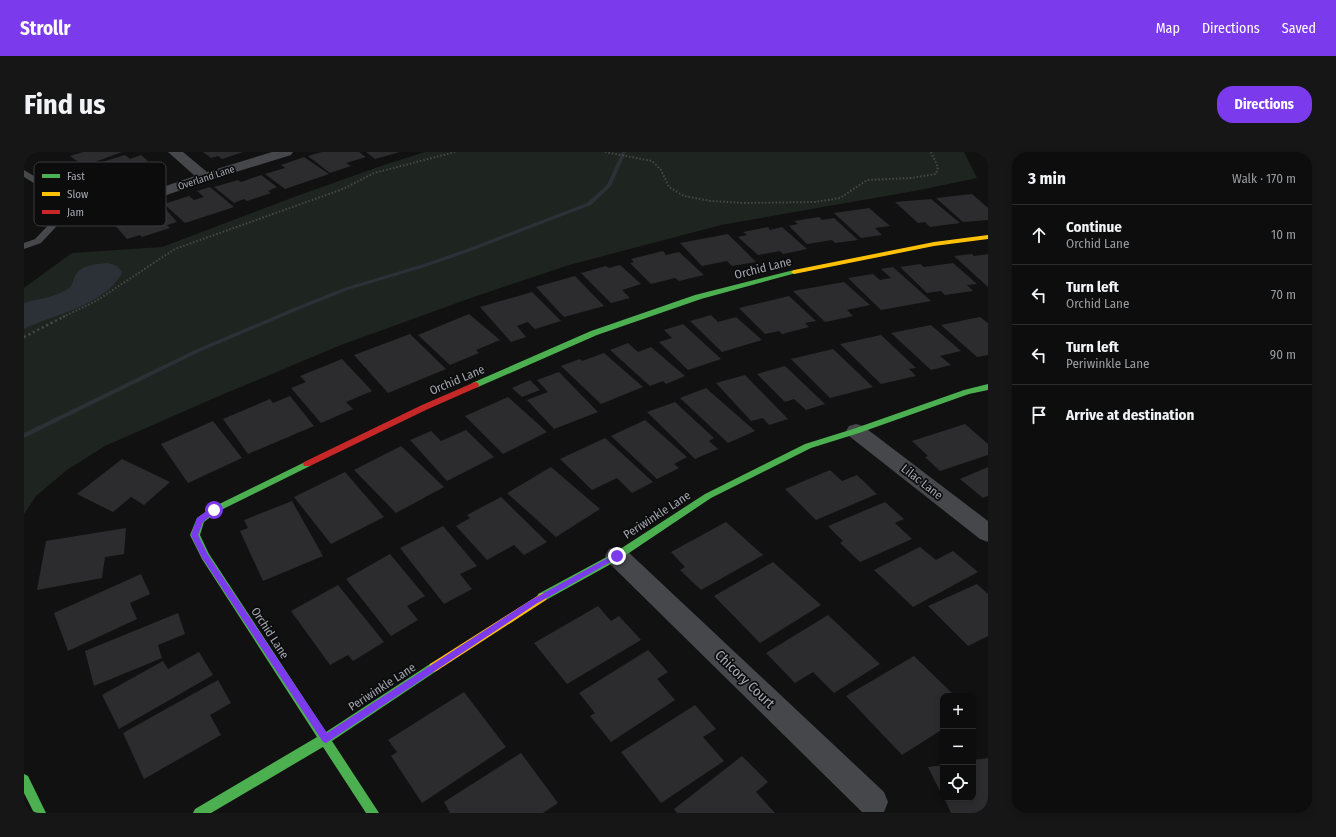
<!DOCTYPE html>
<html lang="en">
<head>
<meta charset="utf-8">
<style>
  :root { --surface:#0d0d0e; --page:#161617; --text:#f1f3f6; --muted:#9a9c9e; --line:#2d2d2e; --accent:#7c3aed }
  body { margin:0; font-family:"Fira Sans Condensed",sans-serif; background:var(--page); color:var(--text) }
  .controls { position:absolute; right:12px; bottom:12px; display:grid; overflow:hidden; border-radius:8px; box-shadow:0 2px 6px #0003 }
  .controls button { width:36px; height:36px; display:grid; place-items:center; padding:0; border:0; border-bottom:1px solid var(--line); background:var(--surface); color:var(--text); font:20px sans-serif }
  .stop { position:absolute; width:12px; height:12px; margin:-9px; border:3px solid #7c3aed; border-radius:50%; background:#fff }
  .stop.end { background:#7c3aed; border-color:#fff; box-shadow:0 1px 4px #0008 }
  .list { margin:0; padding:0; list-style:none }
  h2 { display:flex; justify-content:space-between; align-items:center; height:52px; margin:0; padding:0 16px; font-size:17px }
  h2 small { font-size:13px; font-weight:400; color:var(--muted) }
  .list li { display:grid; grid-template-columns:26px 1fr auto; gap:12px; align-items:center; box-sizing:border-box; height:60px; padding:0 16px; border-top:1px solid var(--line) }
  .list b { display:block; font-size:15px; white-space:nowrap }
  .list p { margin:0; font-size:13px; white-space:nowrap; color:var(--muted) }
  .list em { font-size:13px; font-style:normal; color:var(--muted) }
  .icon { flex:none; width:22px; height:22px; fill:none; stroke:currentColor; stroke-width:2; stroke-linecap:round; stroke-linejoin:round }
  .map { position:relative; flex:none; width:964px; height:661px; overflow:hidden; border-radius:16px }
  header { display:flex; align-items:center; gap:24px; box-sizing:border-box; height:56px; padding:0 20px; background:var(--accent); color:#fff }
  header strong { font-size:19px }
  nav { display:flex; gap:22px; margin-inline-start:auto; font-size:14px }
  .intro { display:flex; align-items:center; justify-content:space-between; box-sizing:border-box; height:96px; padding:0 24px }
  h1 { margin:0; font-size:28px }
  .button { padding:10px 18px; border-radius:16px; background:var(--accent); color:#fff; font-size:14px; font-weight:700 }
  main { display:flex; gap:24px; padding:0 24px }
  aside { flex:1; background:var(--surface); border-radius:16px; box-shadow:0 2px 6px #0003 }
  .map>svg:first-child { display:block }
</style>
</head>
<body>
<header>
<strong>Strollr</strong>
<nav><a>Map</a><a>Directions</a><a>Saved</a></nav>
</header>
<div class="intro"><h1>Find us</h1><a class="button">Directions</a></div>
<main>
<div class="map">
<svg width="964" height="661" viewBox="0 0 964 661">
  <rect width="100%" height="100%" fill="#111112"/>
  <path fill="#1e241f" d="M401 0H940L953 26 896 38 697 73 545 113 444 147 317 193 188 247 81 294 43 318 12 344 0 362V136L48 101 138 95 270 45 357 14Z"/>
  <path fill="#2b3137" d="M83 111C90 112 95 114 98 121 79 155 32 161 0 177V151C15 146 32 146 45 136 48 134 49 129 50 126 55 113 72 112 83 111Z"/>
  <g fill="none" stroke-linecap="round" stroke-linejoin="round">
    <path fill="#2b3137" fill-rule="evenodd" d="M598 0H602L587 34 567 53 447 99 404 114 324 138 274 158 175 200 0 286V281L171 198 270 156 320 136 400 112 443 97 563 51 583 33Z"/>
  </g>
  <path fill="#2c2c2e" d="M59 0H98L60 14 46 4Z
    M179 0H219L198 7 194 4 187 6Z
    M298 0H335L342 5 322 11 327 14 306 21 284 4Z
    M342 0H376L351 7Z
    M101 3 106 7 117 3 124 9 77 24 65 14Z
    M280 5 305 22 261 37 241 22 261 16 257 13Z
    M237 23 253 35 244 39 247 41 223 49 220 47 210 51 190 35 214 28 217 30Z
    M186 35 210 55 161 71 140 52 165 44 170 48 180 45 173 39Z
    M948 42 964 56V68L939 70 912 46Z
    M907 47 936 71 906 75 901 70 894 71 871 50Z
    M139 54 153 70 143 73 146 76 118 85 116 83 103 87 88 70Z
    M845 56 866 74 851 76 858 83 837 86 810 61Z
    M795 65 798 68 810 66 834 88 811 91 808 88 783 92 765 74 774 72 770 69Z
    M744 75 746 78 758 75 783 97 759 102 756 99 734 103 714 85 723 83 719 80Z
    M704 82 732 110 708 114 703 109 678 114 656 91Z
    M639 99 642 103 655 100 680 123 655 129 651 126 627 132 606 111 610 110 607 107Z
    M948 102 950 104 964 102V135L930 104Z
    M929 111 953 132 943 133 949 139 921 143 917 139 903 141 876 115 896 112 900 115Z
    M596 113 617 132 598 138 606 146 587 151 557 121 582 114 585 116Z
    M869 115 907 149 857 158 824 126 849 122 856 128 867 126 857 117Z
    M551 124 580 154 540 165 512 135Z
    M820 130 846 153 823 158 829 164 801 170 769 139Z
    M508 140 537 169 511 177 504 170 493 174 502 185 487 190 456 155Z
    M765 144 792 169 781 171 785 175 758 182 755 179 741 182 715 156Z
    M445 162 476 188 452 198 455 201 426 213 394 183Z
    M687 163 694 170 712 165 738 188 698 200 666 169Z
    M956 165 964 171V203L953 205 917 173Z
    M659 172 697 207 664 218 635 190 648 186 640 178Z
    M907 173 937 199 916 204 927 213 907 218 867 181Z
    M386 182 422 217 364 241 330 203Z
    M857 183 892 216 885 217 892 224 857 232 816 192Z
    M604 191 614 200 627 195 661 224 642 232 639 229 626 234 586 198Z
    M809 197 849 235 806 246 767 207Z
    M580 201 619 235 577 252 537 214 556 207 558 209Z
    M318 207 348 239 322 250 329 257 297 271 267 236 282 230 276 224Z
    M761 214 801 252 782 258 770 247 761 250 733 222Z
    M535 220 574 260 530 277 503 248 524 240 513 228Z
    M721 223 764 267 745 273 739 266 727 269 692 231Z
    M506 228 516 238 498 245 488 236Z
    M682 236 731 279 704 291 656 246Z
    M266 244 290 274 224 302 199 267 246 247 249 251Z
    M484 245 523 280 479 302 441 264Z
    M651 250 690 286 685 289 694 297 671 307 623 260Z
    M621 268 663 305 650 312 655 316 633 327 587 284Z
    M189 269 218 306 164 331 137 292Z
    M941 272 964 292V303L916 319 901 305 904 304 888 289Z
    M442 278 470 305 423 329 386 288 407 279 417 289Z
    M581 286 629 330 608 341 593 326 568 338 536 307Z
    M377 294 420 335 372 361 330 318Z
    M98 307 146 330 120 353 107 345 89 360 53 342Z
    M527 315 576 357 532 385 483 341Z
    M964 315V344L959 346 936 327Z
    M806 318 818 329 833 323 853 342 792 368 761 337Z
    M321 320 360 365 307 392 270 345Z
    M477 345 523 390 500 403 490 393 463 408 432 374 446 366 443 363Z
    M268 349 299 404 239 429 216 379 224 376 220 368Z
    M861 350 880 367 871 371 888 387 836 410 816 391 819 389 804 374Z
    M702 370 739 403 677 438 656 418 661 415 647 400Z
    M419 374 453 414 436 422 448 437 420 452 376 396Z
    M102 376 100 402 81 405 78 426 13 438 22 389Z
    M896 395 912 408 929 399 954 420 889 455 850 418Z
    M366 402 401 444 383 454 394 468 367 484 322 427Z
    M749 410 797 453 736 491 690 444Z
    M117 422 126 442 106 451 113 467 44 499 30 461Z
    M953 432 964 442V484L944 494 904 454Z
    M314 433 360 490 329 509 324 503 306 513 267 459Z
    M574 454 587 469 595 464 617 488 543 532 510 491Z
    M154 461 161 482 134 493 138 506 70 534 61 499Z
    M804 463 856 512 810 541 789 520 771 531 742 501Z
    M624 498 644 520 633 527 651 548 587 590 566 564 571 561 555 541Z
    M175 500 189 523 95 577 78 543 139 509 144 517Z
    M890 504 931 544H919V577L878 603 822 544Z
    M194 528 207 551 186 563 197 583 120 627 99 581Z
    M440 540 482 595 398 651 367 604 373 600 364 588Z
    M671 553 692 577 679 585 700 609 637 651 597 600Z
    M497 601 534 651 519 661H426L420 650Z
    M718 604 744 630 732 640 751 661H653L650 657Z
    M964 606V661H927L920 646H949V608Z
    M919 613V645L904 615Z"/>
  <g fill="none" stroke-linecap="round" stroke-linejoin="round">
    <path stroke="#48494b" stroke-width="2" stroke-dasharray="1.5 2" stroke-linecap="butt" d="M581 0 628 9 637 18 645 35 660 44 687 49 720 51 791 50 816 46 843 28 887 26 912 22 914 15 907 0
      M39 165 72 149 151 97 319 37 350 21 431 0"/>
    <path stroke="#48494b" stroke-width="2.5" stroke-dasharray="2 3" stroke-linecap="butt" d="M0 185 41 164"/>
    <path fill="#46474b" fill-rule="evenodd" d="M0 18 35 39 43 63 17 91 0 97V91L11 87 34 63 28 42 0 25Z"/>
    <path fill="#46474b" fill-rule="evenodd" d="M144 0H159L183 20 248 0H269L267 3 186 28 108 55 103 56 98 55 96 52 98 49 171 24Z
      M832 272 839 274 964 369V390L956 387 825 284 822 279 825 274Z
      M593 395 601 397 860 640 864 650 860 660H838L585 411 581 404 585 397Z"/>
    <path fill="#4caf50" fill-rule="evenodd" d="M770 118 772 119V121L677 147 573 183 454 235 451 236 447 233 448 231 567 179 671 143Z
      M964 232V238L945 242 835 281 787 296 687 346 596 407 522 448 518 449 514 448 513 445 514 442 590 401 681 342 781 292 829 277 940 238Z
      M283 309 286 310 287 312 286 314 193 360 180 370 176 383 185 402 302 580 406 512 410 510 414 512 415 515 414 518 308 589 355 661H342L299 595 187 661H169L171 657 293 585 178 407 166 383 173 366 187 356Z
      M0 622 4 624 22 661H10L0 641Z"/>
    <path fill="#ffc107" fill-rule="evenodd" d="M964 83V87L910 94 770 122 767 120 770 118 910 90Z
      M518 441 522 442 523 445 522 448 414 518 410 520 406 518 405 515 406 512Z"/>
    <path fill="#c62828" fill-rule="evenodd" d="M451 230 454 231 455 233 454 235 404 257 286 314H280L279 312 280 310 398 253Z"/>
  </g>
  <path fill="#7c3aed" d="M187 356H192L193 358 179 370 174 383 184 403 303 581 507 448 591 402H596L597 404 512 452 302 591 299 590 177 404 167 383 173 366Z"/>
  <g text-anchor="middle" stroke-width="3.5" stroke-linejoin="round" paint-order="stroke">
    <g font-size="10" fill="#a4a7b1" stroke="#0c0c0d">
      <text transform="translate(182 25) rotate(-18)" y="4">Overland Lane</text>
    </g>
    <g font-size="12" fill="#a4a7b1" stroke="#0c0c0d">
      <text transform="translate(739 116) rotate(-14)" y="4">Orchid Lane</text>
      <text transform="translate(433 228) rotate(-23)" y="4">Orchid Lane</text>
      <text transform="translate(898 330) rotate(38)" y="4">Lilac Lane</text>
      <text transform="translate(633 363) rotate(-33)" y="4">Periwinkle Lane</text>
      <text transform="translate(246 481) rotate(57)" y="4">Orchid Lane</text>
      <text transform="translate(358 535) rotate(-33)" y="4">Periwinkle Lane</text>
    </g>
    <g font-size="14" fill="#a4a7b1" stroke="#0c0c0d">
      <text transform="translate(721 527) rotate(44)" y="5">Chicory Court</text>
    </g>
  </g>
  <rect x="10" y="10" width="132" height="64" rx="6" fill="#0c0c0d" stroke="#3a3a3e" stroke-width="1"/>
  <rect x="18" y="22" width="18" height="4" fill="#4caf50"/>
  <rect x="18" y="40" width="18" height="4" fill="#ffc107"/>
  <rect x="18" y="58" width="18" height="4" fill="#c62828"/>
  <g font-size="11" fill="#a4a7b1">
    <text x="43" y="28">Fast</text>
    <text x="43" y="46">Slow</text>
    <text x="43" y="64">Jam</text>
  </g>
</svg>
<div class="controls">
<button>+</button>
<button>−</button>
<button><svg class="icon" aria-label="locate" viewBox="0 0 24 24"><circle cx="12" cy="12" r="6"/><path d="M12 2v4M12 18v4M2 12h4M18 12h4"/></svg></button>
</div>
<div class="stop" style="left:190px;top:358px"></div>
<div class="stop end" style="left:593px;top:404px"></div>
</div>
<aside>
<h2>3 min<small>Walk · 170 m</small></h2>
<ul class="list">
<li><svg class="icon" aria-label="ahead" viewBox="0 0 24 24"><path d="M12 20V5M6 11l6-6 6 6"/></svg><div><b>Continue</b><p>Orchid Lane</p></div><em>10 m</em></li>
<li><svg class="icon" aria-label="left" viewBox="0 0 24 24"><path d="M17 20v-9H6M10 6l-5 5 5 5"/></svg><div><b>Turn left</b><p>Orchid Lane</p></div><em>70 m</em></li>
<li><svg class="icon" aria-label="left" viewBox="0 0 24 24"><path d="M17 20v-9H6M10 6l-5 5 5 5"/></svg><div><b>Turn left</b><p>Periwinkle Lane</p></div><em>90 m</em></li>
<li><svg class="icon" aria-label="arrive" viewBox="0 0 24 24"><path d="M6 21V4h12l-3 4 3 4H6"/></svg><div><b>Arrive at destination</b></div></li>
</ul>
</aside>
</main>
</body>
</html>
